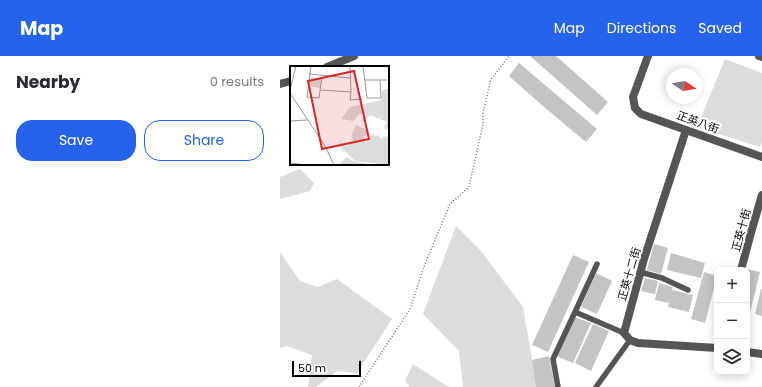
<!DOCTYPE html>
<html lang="en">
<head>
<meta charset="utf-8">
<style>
  :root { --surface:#fff; --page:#f7f7f7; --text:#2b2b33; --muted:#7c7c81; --line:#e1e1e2; --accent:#2563eb }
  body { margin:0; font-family:Poppins,"Noto Sans TC",sans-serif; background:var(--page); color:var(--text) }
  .controls { position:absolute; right:12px; bottom:12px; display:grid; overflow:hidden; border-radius:8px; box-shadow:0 2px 10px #0003 }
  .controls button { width:36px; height:36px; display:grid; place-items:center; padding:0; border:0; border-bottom:1px solid var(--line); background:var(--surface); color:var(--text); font:20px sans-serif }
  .compass { position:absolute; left:386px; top:12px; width:36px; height:36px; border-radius:50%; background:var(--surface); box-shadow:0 2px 10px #0003; rotate:102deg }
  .scale { position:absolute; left:12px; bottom:10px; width:69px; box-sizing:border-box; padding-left:4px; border:2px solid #000; border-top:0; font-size:11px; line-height:14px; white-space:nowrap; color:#000; -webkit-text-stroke:3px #fff; paint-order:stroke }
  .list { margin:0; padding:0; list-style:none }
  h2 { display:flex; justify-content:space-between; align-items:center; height:52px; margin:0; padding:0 16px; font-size:17px }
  h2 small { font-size:13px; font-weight:400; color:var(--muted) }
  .actions { display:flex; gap:8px; padding:12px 16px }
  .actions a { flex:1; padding:9px 0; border:1px solid var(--accent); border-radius:16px; text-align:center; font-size:14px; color:var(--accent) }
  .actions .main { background:var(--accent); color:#fff }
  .icon { flex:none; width:22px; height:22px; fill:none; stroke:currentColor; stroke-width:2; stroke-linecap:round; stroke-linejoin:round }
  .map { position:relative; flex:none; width:482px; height:331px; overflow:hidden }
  header { display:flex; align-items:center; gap:24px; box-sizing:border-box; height:56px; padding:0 20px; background:var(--accent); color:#fff }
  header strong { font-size:19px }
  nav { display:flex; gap:22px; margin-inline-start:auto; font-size:14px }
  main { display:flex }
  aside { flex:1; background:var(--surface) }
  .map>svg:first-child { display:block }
</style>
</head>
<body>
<header>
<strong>Map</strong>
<nav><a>Map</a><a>Directions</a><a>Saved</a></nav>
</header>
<main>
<aside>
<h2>Nearby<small>0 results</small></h2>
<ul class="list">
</ul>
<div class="actions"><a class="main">Save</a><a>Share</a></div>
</aside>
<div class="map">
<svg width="482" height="331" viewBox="0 0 482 331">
  <rect width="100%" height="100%" fill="#fff"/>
  <path fill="#dcdcdc" d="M445 3 482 17V87L480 91 417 71Z
    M20 113 34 127 30 135 0 143V121Z
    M176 170 201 195 243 251 257 331H183L179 295 143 258Z
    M0 196 20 225 38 231 57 223 112 263 77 317 57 315 36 331H28L32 299 7 290 0 292Z
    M133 308 169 331H130L125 325Z"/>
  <path fill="#c4c4c4" d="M250 0H276L328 46 317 59Z
    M239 7 317 73 306 86 263 50 229 20Z
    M374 188 388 192 381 218 367 214Z
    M391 197 425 207 421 222 387 214Z
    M293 199 309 206 268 296 252 289Z
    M467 213 480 216 468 265H467Z
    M424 216 437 220 425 267 411 263Z
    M316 217 332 225 317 258 301 251Z
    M365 222 378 225 375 238 361 235Z
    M379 227 393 231 392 234 413 239 409 256 388 251 389 247 375 244Z
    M481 233H482V260L475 258Z
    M294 261 311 267 293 307 276 300Z
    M313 268 329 275 311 315 295 307Z
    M269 300 275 331H256L252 304Z"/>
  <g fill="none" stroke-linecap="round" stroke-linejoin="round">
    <path stroke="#777" stroke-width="1.5" stroke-dasharray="1 2" stroke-linecap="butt" d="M79 331 130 253 145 208 170 148 189 131 203 68V57L211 23 229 0"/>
    <path stroke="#555" stroke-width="5.5" d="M360 216 382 222 408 234
      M295 256 317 208
      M278 331 273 303 295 256 344 277
      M316 331 350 284"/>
    <path stroke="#555" stroke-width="8" d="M368 0 353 41 355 52 361 58 482 101
      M479 0 482 1
      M406 74 364 203 344 277 350 284 358 287 437 292
      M461 214 472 173 482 139
      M467 296 482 298"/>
    <path stroke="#555" stroke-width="8" d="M47 11 74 0
      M0 28 11 25"/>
  </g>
  <g text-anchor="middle" stroke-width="4" stroke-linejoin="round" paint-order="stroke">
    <g font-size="11" fill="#000" stroke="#fff">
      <text transform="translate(418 66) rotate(20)" y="4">正英八街</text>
      <text transform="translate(461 174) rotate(-75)" y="4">正英十街</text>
      <text transform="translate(349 218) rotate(-74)" y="4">正英十二街</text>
    </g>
  </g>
  <g transform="translate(10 10)">
    <rect width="99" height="99" fill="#fff"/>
    <path d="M21 11 31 13 30 22 19 20ZM96 23H99V70L98 64 94 62 97 56 80 49 74 56 72 55 74 47 68 49 64 55 51 53 60 41 91 34 92 25ZM66 59 75 63 79 69 73 70 75 77 83 67 84 71 87 69 91 73 95 70 99 72V99L65 95 50 80 49 74 53 79 57 80 63 74 62 68ZM57 91 63 95 83 99H47Z" fill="#dcdcdc"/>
    <path fill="none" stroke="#999" stroke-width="1" d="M21 0 17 31 29 32 32 11M73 0 77 32H91L90 14M19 8 60 12M75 14H99M0 24 6 0M31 24 61 26 60 0M61 26 60 34 72 33M0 27 35 80 44 99M0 55 17 54M0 97 16 99"/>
    <path fill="#d62828" fill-opacity="0.15" stroke="#d62828" stroke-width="2" d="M64 5 79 73 32 83 18 15Z"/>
    <rect width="99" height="99" fill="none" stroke="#000" stroke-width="2"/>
  </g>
</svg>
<div class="controls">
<button>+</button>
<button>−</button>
<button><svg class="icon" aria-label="layers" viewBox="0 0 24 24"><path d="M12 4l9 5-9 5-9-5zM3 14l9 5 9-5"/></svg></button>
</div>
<svg class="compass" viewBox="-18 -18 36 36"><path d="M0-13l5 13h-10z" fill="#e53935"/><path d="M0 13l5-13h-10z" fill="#7c7c81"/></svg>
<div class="scale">50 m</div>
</div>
</main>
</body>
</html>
